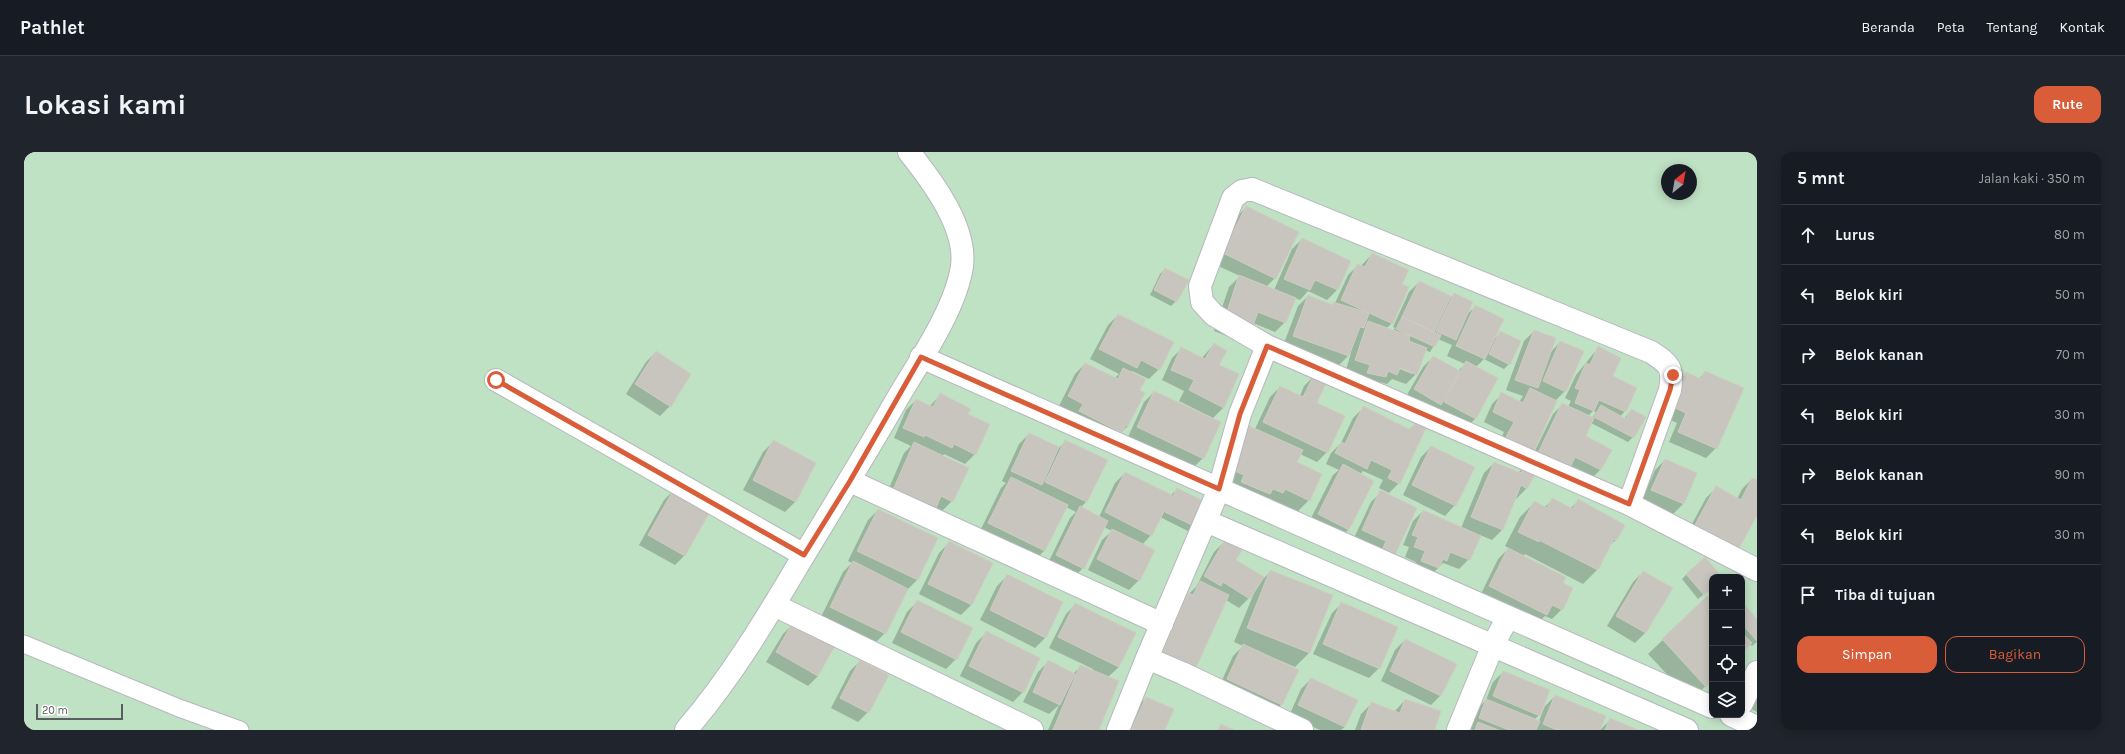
<!DOCTYPE html>
<html lang="id">
<head>
<meta charset="utf-8">
<style>
  :root { --surface:#171b24; --page:#20242c; --text:#f1f3f6; --muted:#9ea1a6; --line:#363941; --accent:#da5d39 }
  body { margin:0; font-family:Karla,sans-serif; background:var(--page); color:var(--text) }
  .controls { position:absolute; right:12px; bottom:12px; display:grid; overflow:hidden; border-radius:8px; box-shadow:0 2px 10px #0003 }
  .controls button { width:36px; height:36px; display:grid; place-items:center; padding:0; border:0; border-bottom:1px solid var(--line); background:var(--surface); color:var(--text); font:20px sans-serif }
  .compass { position:absolute; left:1637px; top:12px; width:36px; height:36px; border-radius:50%; background:var(--surface); box-shadow:0 2px 10px #0003; rotate:31deg }
  .scale { position:absolute; left:12px; bottom:10px; width:87px; box-sizing:border-box; padding-left:4px; border:2px solid #5a5c61; border-top:0; font-size:11px; line-height:14px; white-space:nowrap; color:#5a5c61; -webkit-text-stroke:3px #fff; paint-order:stroke }
  .stop { position:absolute; width:12px; height:12px; margin:-9px; border:3px solid #da5d39; border-radius:50%; background:#fff }
  .stop.end { background:#da5d39; border-color:#fff; box-shadow:0 1px 4px #0008 }
  .list { margin:0; padding:0; list-style:none }
  h2 { display:flex; justify-content:space-between; align-items:center; height:52px; margin:0; padding:0 16px; font-size:17px }
  h2 small { font-size:13px; font-weight:400; color:var(--muted) }
  .list li { display:grid; grid-template-columns:26px 1fr auto; gap:12px; align-items:center; box-sizing:border-box; height:60px; padding:0 16px; border-top:1px solid var(--line) }
  .list b { display:block; font-size:15px; white-space:nowrap }
  .list em { font-size:13px; font-style:normal; color:var(--muted) }
  .actions { display:flex; gap:8px; padding:12px 16px }
  .actions a { flex:1; padding:9px 0; border:1px solid var(--accent); border-radius:12px; text-align:center; font-size:14px; color:var(--accent) }
  .actions .main { background:var(--accent); color:#fff }
  .icon { flex:none; width:22px; height:22px; fill:none; stroke:currentColor; stroke-width:2; stroke-linecap:round; stroke-linejoin:round }
  .map { position:relative; flex:none; width:1733px; height:578px; overflow:hidden; border-radius:12px }
  header { display:flex; align-items:center; gap:24px; box-sizing:border-box; height:56px; padding:0 20px; background:var(--surface); border-bottom:1px solid var(--line) }
  header strong { font-size:19px }
  nav { display:flex; gap:22px; margin-inline-start:auto; font-size:14px }
  .intro { display:flex; align-items:center; justify-content:space-between; box-sizing:border-box; height:96px; padding:0 24px }
  h1 { margin:0; font-size:28px }
  .button { padding:10px 18px; border-radius:12px; background:var(--accent); color:#fff; font-size:14px; font-weight:700 }
  main { display:flex; gap:24px; padding:0 24px }
  aside { flex:1; background:var(--surface); border-radius:12px; box-shadow:0 2px 10px #0003 }
  .map>svg:first-child { display:block }
</style>
</head>
<body>
<header>
<strong>Pathlet</strong>
<nav><a>Beranda</a><a>Peta</a><a>Tentang</a><a>Kontak</a></nav>
</header>
<div class="intro"><h1>Lokasi kami</h1><a class="button">Rute</a></div>
<main>
<div class="map">
<svg width="1733" height="578" viewBox="0 0 1733 578">
  <rect width="100%" height="100%" fill="#ebebe1"/>
  <path fill="#bfe1c4" fill-rule="evenodd" d="M0 0H1733V578H0ZM1643 18H1667V42H1643ZM1688 425H1718V563H1688Z"/>
  <path fill="#0003" fill-rule="evenodd" d="M1222 55 1251 126 1242 135 1250 138 1268 97 1278 87 1326 109 1313 138 1303 148 1284 139 1276 148 1271 146 1261 170 1251 180 1229 171 1216 189 1190 179 1205 135 1216 124 1190 112 1212 66Z
    M1348 102 1376 132 1368 171 1362 177 1369 179 1371 176 1369 175 1385 140 1395 130 1427 145 1430 143 1442 163 1451 155 1470 187 1477 180 1485 212 1480 217 1460 207 1452 215 1473 227 1451 267 1441 277 1411 260 1413 255 1406 262 1380 248 1399 215 1409 205 1434 219 1441 212 1423 204 1428 193 1414 187 1406 200 1401 198 1392 222 1382 232 1368 227 1363 232 1356 230 1351 235 1334 231 1336 223 1322 218 1327 201 1314 214 1259 194 1274 154 1284 144 1307 153 1311 151 1324 123 1334 113 1337 114ZM1371 213 1388 220V222L1371 215Z
    M1141 117 1152 149 1147 154 1126 143 1136 122Z
    M1094 163 1135 217 1125 227 1108 219 1106 221 1115 239 1104 274 1087 290 1035 254 1051 222 1061 212 1090 227 1095 222 1066 207 1084 173Z
    M1510 179 1526 201 1536 190 1541 239 1531 249 1509 298 1473 296 1480 280 1460 270 1468 252 1478 242 1495 250 1499 244 1482 238 1500 189Z
    M1190 192 1194 213 1214 222 1199 256 1188 267 1179 306 1169 316 1104 285 1120 250 1130 240 1187 266V265L1155 249 1160 239 1138 228 1148 206 1158 196 1178 206Z
    M1574 196 1601 259 1596 265 1600 267 1607 258 1609 285 1604 290 1567 271 1560 285 1586 298 1576 318 1566 328 1504 313 1529 262 1539 252 1544 255 1547 249 1541 246 1552 223ZM1569 259 1572 260 1568 266 1564 264Z
    M632 200 646 254 636 264 602 242 622 210Z
    M1681 220 1692 296 1682 306 1645 290 1653 271 1638 264 1653 231 1663 221 1675 227Z
    M1290 224 1291 252 1303 300 1293 310 1276 302 1272 311 1285 348 1271 362 1204 344 1212 289 1226 275 1231 277 1246 245 1256 235 1276 244 1280 234Z
    M916 243 943 263 951 302 941 312 920 302 918 304 928 349 918 359 860 348 880 301 887 294 870 286 882 258 892 248 905 255Z
    M1339 256 1385 278 1391 272 1375 331 1365 341 1355 336 1359 328 1339 319 1336 322 1324 378 1314 388 1284 372 1309 323 1315 318 1302 312 1307 301 1317 291 1329 266Z
    M1005 282 1035 296 1042 289 1062 350 1056 356 1075 365 1091 331 1101 321 1147 343 1153 337 1183 352 1166 380 1136 365 1127 383 1118 393 1115 428 1105 438 1064 418 1078 388 1088 379 1080 375 1059 416 1049 426 1023 413 1046 366 1052 360 1042 355 1021 398 1011 408 955 381 977 336 982 331 978 329 995 292Z
    M749 290 791 312 771 350 761 360 719 338 739 300Z
    M1407 295 1431 353 1421 364 1379 343 1397 305Z
    M1641 308 1672 322 1659 352 1649 362 1618 348 1631 318Z
    M1470 311 1494 321 1501 314 1502 337 1492 347 1491 346 1478 378 1468 388 1456 383 1445 407 1435 417 1419 411 1404 426 1388 419 1392 410 1381 405 1385 395 1379 393 1389 369 1399 359 1437 376 1460 321Z
    M1728 327 1733 329V361L1715 396 1705 406 1662 383 1682 346 1692 336 1713 347 1718 337Z
    M650 338 661 403 651 413 615 393 640 348Z
    M1357 340 1371 402 1361 412 1329 388 1347 350Z
    M1528 348 1546 357 1555 348 1592 388 1584 395 1573 418 1559 432 1501 402 1499 405 1538 431V457L1528 467 1521 464 1512 472 1456 444 1474 407 1485 396 1481 394 1496 365 1510 351 1520 356Z
    M854 358 913 387 893 428 883 438 861 481 851 491 797 465 819 420 828 411 824 409 844 368Z
    M1200 390 1211 408 1240 426 1247 419 1285 501 1271 515 1252 507 1258 552 1248 562 1194 537 1209 504 1219 494 1210 490 1230 441 1215 456 1202 448 1127 513 1154 452 1172 435 1190 400Z
    M925 391 968 411 947 453 937 463 895 442 915 401Z
    M1619 420 1621 481 1611 491 1583 474 1609 430Z
    M1663 422 1697 425H1688V436L1674 447 1658 427Z
    M983 424 1038 451 1021 486 1011 496 956 468 973 434Z
    M1683 446 1688 448V528L1667 548 1624 502Z
    M893 450 932 507 922 517 868 491 883 460Z
    M1318 451 1355 516 1345 526 1289 502 1308 461Z
    M1052 452 1095 515 1084 525 1073 578H1024L1035 553 1025 562 999 550 1014 520 1024 510 1049 522 1057 514 1069 519V517L1025 496 1042 462Z
    M1718 452 1733 468V490L1728 494 1726 492 1718 500Z
    M769 472 794 524 784 534 742 510 759 482Z
    M962 481 999 540 989 550 936 524 952 491Z
    M1381 488 1417 543 1407 553 1357 529 1371 498Z
    M836 509 844 560 834 570 807 556 826 519Z
    M1479 520 1515 563 1510 568 1515 569 1521 554 1531 544 1575 578H1449L1445 576 1452 558 1462 548 1469 530Z
    M1287 527 1321 575 1317 578H1296L1265 564 1277 537Z
    M1733 533V560L1722 554Z
    M1122 546 1140 578H1102L1112 556Z
    M1381 548 1410 578H1331L1337 562 1347 552 1370 560Z
    M1586 568 1612 578H1576Z"/>
  <path fill="#c7c5be" stroke="#cfcdc0" d="M1222 54 1275 80 1252 127 1199 101Z
    M1278 86 1327 109 1314 138 1291 128 1286 138 1260 127Z
    M1348 101 1385 118 1378 132 1385 135 1369 172 1317 148 1333 112 1341 115Z
    M1141 116 1165 128 1153 150 1130 138Z
    M1215 123 1272 146 1262 171 1234 160 1227 179 1200 169Z
    M1395 129 1427 144 1410 180 1378 165Z
    M1430 141 1449 150 1432 188 1412 179Z
    M1284 143 1309 153V150L1345 161 1340 176 1336 175 1325 204 1269 184Z
    M1451 153 1480 167 1461 207 1432 194Z
    M1094 162 1150 190 1136 218 1117 208 1113 216 1075 197Z
    M1378 165 1417 183 1411 195 1372 177Z
    M1344 169 1386 184 1385 189 1403 196 1393 223 1376 216 1373 223 1364 219 1362 225 1343 221 1346 213 1331 208Z
    M1510 178 1532 186 1514 236 1491 228Z
    M1476 179 1497 189 1486 213 1465 202Z
    M1536 189 1560 199 1542 240 1519 229Z
    M1190 191 1203 199 1195 213 1215 222 1200 256 1165 238 1170 228 1147 218 1157 195 1181 207Z
    M1574 194 1597 206 1589 224 1613 236 1602 260 1575 248 1570 259 1551 251 1556 238 1551 236 1562 211 1566 213Z
    M632 199 667 222 647 255 611 232Z
    M1409 204 1436 219 1417 253 1390 237Z
    M1442 209 1474 226 1452 267 1420 250Z
    M1061 211 1094 227 1099 216 1122 227 1116 238 1121 241 1104 274 1102 273 1098 281 1055 259 1059 252 1044 244Z
    M1681 219 1720 236 1693 297 1654 280 1662 261 1647 254 1662 220 1677 227Z
    M1290 223 1303 229 1293 251 1321 264 1304 301 1239 270 1256 234 1279 245Z
    M1506 236 1533 249 1510 299 1482 285 1490 270 1469 260 1477 240 1499 251Z
    M1130 239 1197 270 1180 307 1113 275Z
    M916 241 947 257 944 262 966 272 952 303 930 292 928 296 901 283 900 285 879 276 892 247 909 255Z
    M1538 251 1570 266 1562 284 1588 298 1577 318 1551 305 1545 318 1513 303Z
    M1577 253 1602 267 1607 257 1622 265 1610 286 1570 265Z
    M1339 254 1387 278 1391 271 1402 276 1376 332 1364 326 1368 318 1347 308 1343 317 1311 301 1317 290 1321 292Z
    M1225 274 1279 298 1273 310 1298 322 1286 349 1261 337 1259 341 1249 337 1246 342 1217 330 1220 323 1206 317Z
    M1005 281 1035 295 1018 333 987 319Z
    M749 288 792 311 772 350 729 328Z
    M1041 288 1084 308 1063 350 1021 330Z
    M890 290 945 316 929 350 917 344 911 358 869 338Z
    M1407 294 1451 315 1432 354 1388 333Z
    M1641 307 1673 321 1660 352 1627 338Z
    M1470 310 1497 321 1501 313 1513 319 1503 337 1497 333 1479 378 1447 365Z
    M1319 312 1350 329 1325 378 1294 362Z
    M1101 320 1148 343 1128 384 1081 360Z
    M987 325 1044 353 1021 399 964 371Z
    M1728 326 1733 328V364L1715 396 1671 373 1692 334 1717 348Z
    M1153 336 1184 351 1172 375 1141 360Z
    M650 337 687 358 661 404 624 383Z
    M1356 338 1393 356 1371 403 1359 396 1362 389 1338 378Z
    M1528 346 1549 357 1554 347 1601 373 1593 388 1590 387 1574 418 1515 388V390L1494 380 1510 349 1523 356Z
    M1056 354 1084 369 1060 417 1032 403Z
    M854 357 914 386 894 428 833 399Z
    M1399 358 1457 384 1446 408 1426 400 1423 409 1419 407 1415 416 1397 409 1401 399 1390 395 1394 385 1388 383Z
    M1088 377 1131 398 1116 429 1073 407Z
    M925 389 969 411 948 453 904 432Z
    M1200 389 1218 398 1212 408 1240 425 1226 447 1199 430 1197 434 1180 424Z
    M1484 396 1542 425 1539 431 1549 436 1539 458 1528 453 1523 463 1465 434Z
    M1681 405 1698 425H1688V436L1680 443 1662 422Z
    M829 409 884 437 862 482 806 455Z
    M1246 418 1309 443 1286 501 1223 476Z
    M1619 419 1649 436 1622 481 1592 464Z
    M983 422 1039 450 1022 486 966 458Z
    M1176 429 1205 443 1171 518 1137 503 1164 441 1169 443Z
    M1683 444 1688 449V529L1682 535 1638 487Z
    M893 448 949 476 933 508 877 480Z
    M1317 450 1374 475 1356 517 1299 492Z
    M1718 450 1733 467V489L1718 472Z
    M1051 451 1112 481 1095 515 1034 485Z
    M769 470 811 494 794 524 752 500Z
    M962 479 1016 506 1000 541 945 514Z
    M1718 481 1728 491 1718 501Z
    M1381 487 1433 512 1417 544 1366 519Z
    M1219 492 1275 518 1258 553 1203 527Z
    M836 508 865 523 845 561 816 546Z
    M1024 508 1051 522 1036 553 1009 540Z
    M1056 513 1095 529 1075 578H1029Z
    M1479 519 1526 538 1516 564 1469 544Z
    M1287 526 1334 548 1321 575 1274 553Z
    M1531 543 1582 564 1576 578H1533L1519 572Z
    M1122 545 1150 557 1141 578H1107Z
    M1381 547 1417 559 1411 578H1337L1347 550 1376 561Z
    M1462 547 1516 569 1512 578H1485L1455 566Z
    M1586 566 1614 578H1581Z
    M1454 570 1474 578H1451Z
    M1197 572 1211 578H1194Z"/>
  <g fill="none" stroke-linecap="round" stroke-linejoin="round">
    <g stroke="#b7b8bd" stroke-width="19">
      <path id="lane" d="M0 492 155 556 216 578"/>
    </g>
    <g stroke="#b7b8bd" stroke-width="24">
      <path id="street" d="M897 205 1688 555
        M472 228 780 403
        M826 329 1138 472
        M1605 352 1646 238C1650 215 1645 212 1627 200L1228 37 1218 39 1209 46 1176 134 1178 150 1190 163 1243 194 1605 352 1733 418
        M1182 369 1663 578
        M750 453 1008 578
        M1123 506 1158 521 1278 578
        M1718 551 1733 520
        M1707 563 1733 575
        M662 578C707 526 742 467 777 408 809 355 841 303 872 249 894 211 932 157 938 114 943 75 908 29 885 0
        M1094 578 1123 506 1195 337 1216 262 1243 194
        M1434 578 1469 493 1484 465"/>
    </g>
    <use href="#lane" stroke="#fff" stroke-width="17"/>
    <use href="#street" stroke="#fff" stroke-width="22"/>
  </g>
  <g fill="none" stroke-linecap="round" stroke-linejoin="round">
    <path stroke="#da5d39" stroke-width="5" d="M472 228 780 403 826 329 897 205 1195 337 1216 262 1243 194 1605 352 1646 238 1649 223"/>
  </g>
</svg>
<div class="controls">
<button>+</button>
<button>−</button>
<button><svg class="icon" aria-label="locate" viewBox="0 0 24 24"><circle cx="12" cy="12" r="6"/><path d="M12 2v4M12 18v4M2 12h4M18 12h4"/></svg></button>
<button><svg class="icon" aria-label="layers" viewBox="0 0 24 24"><path d="M12 4l9 5-9 5-9-5zM3 14l9 5 9-5"/></svg></button>
</div>
<svg class="compass" viewBox="-18 -18 36 36"><path d="M0-13l5 13h-10z" fill="#e53935"/><path d="M0 13l5-13h-10z" fill="#9ea1a6"/></svg>
<div class="scale">20 m</div>
<div class="stop" style="left:472px;top:228px"></div>
<div class="stop end" style="left:1649px;top:223px"></div>
</div>
<aside>
<h2>5 mnt<small>Jalan kaki · 350 m</small></h2>
<ul class="list">
<li><svg class="icon" aria-label="ahead" viewBox="0 0 24 24"><path d="M12 20V5M6 11l6-6 6 6"/></svg><div><b>Lurus</b></div><em>80 m</em></li>
<li><svg class="icon" aria-label="left" viewBox="0 0 24 24"><path d="M17 20v-9H6M10 6l-5 5 5 5"/></svg><div><b>Belok kiri</b></div><em>50 m</em></li>
<li><svg class="icon" aria-label="right" viewBox="0 0 24 24"><path d="M7 20v-9h11M14 6l5 5-5 5"/></svg><div><b>Belok kanan</b></div><em>70 m</em></li>
<li><svg class="icon" aria-label="left" viewBox="0 0 24 24"><path d="M17 20v-9H6M10 6l-5 5 5 5"/></svg><div><b>Belok kiri</b></div><em>30 m</em></li>
<li><svg class="icon" aria-label="right" viewBox="0 0 24 24"><path d="M7 20v-9h11M14 6l5 5-5 5"/></svg><div><b>Belok kanan</b></div><em>90 m</em></li>
<li><svg class="icon" aria-label="left" viewBox="0 0 24 24"><path d="M17 20v-9H6M10 6l-5 5 5 5"/></svg><div><b>Belok kiri</b></div><em>30 m</em></li>
<li><svg class="icon" aria-label="arrive" viewBox="0 0 24 24"><path d="M6 21V4h12l-3 4 3 4H6"/></svg><div><b>Tiba di tujuan</b></div></li>
</ul>
<div class="actions"><a class="main">Simpan</a><a>Bagikan</a></div>
</aside>
</main>
</body>
</html>
